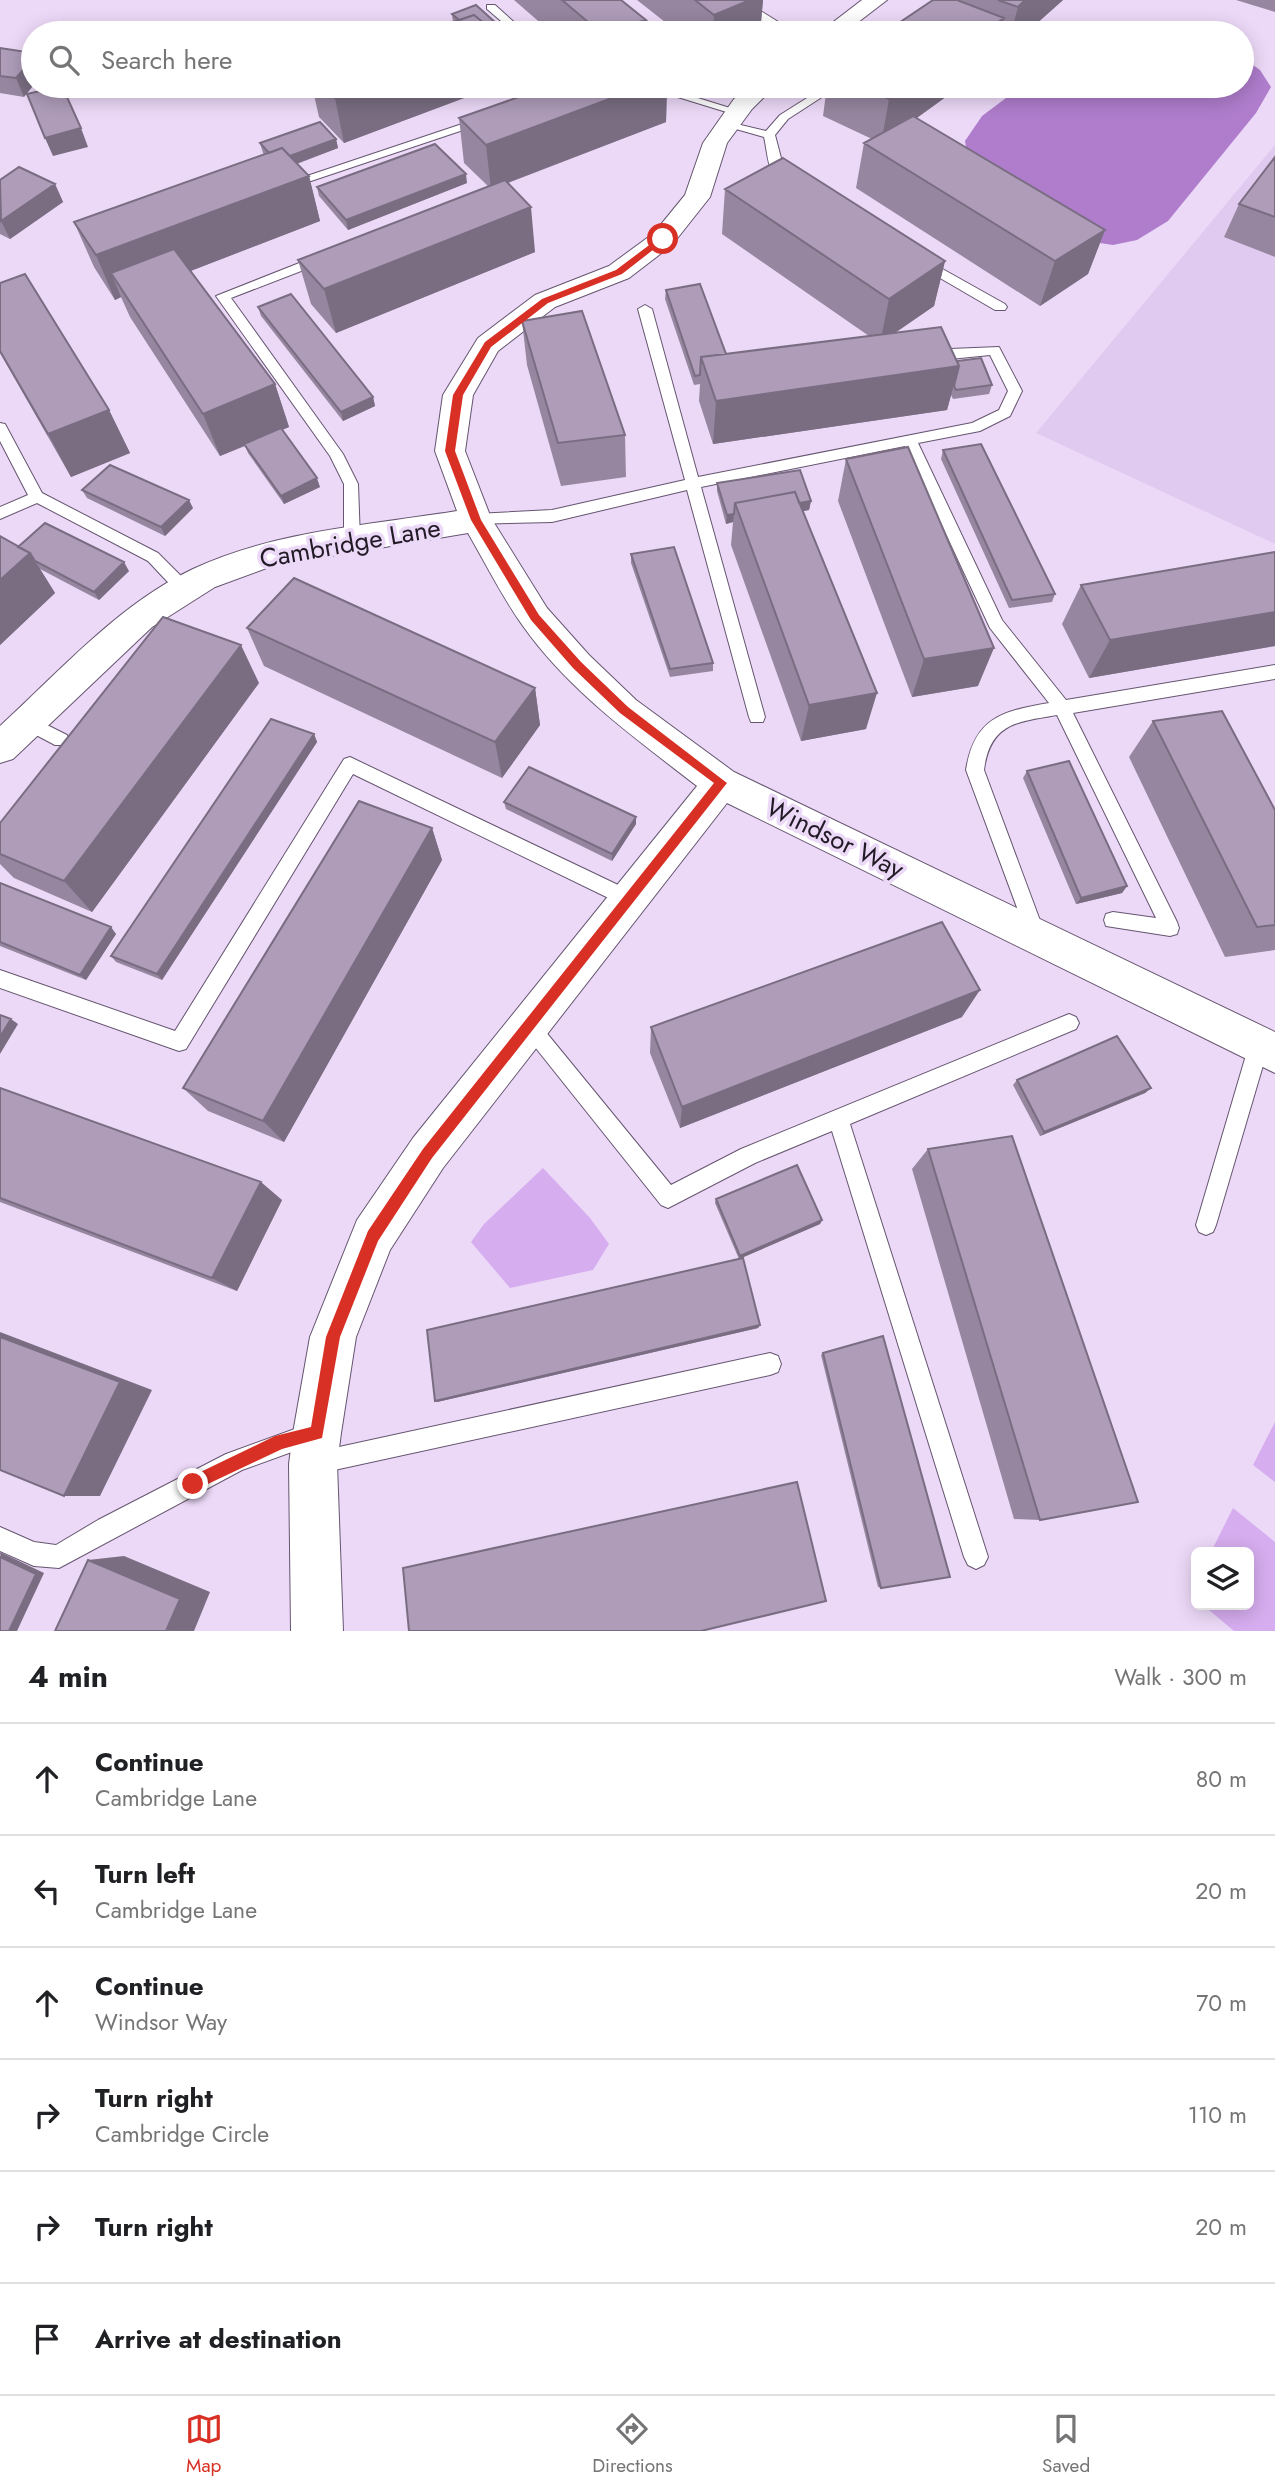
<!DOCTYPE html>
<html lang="en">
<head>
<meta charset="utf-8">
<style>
  :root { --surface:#fff; --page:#f6f6f6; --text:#202124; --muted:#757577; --line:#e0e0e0; --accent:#d93025 }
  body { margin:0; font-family:Jost,sans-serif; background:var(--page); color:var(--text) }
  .controls { position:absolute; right:21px; bottom:21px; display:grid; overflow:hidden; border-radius:10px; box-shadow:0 4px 18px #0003 }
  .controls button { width:63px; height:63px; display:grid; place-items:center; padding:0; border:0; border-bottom:2px solid var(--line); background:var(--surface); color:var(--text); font:35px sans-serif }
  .stop { position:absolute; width:21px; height:21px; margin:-16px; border:5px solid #d93025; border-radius:50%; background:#fff }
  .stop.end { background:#d93025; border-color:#fff; box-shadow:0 2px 7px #0008 }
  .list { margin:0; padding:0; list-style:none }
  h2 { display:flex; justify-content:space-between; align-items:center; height:91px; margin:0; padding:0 28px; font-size:30px }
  h2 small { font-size:23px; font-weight:400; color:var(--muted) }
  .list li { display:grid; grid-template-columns:46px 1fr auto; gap:21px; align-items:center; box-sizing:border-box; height:112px; padding:0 28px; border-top:2px solid var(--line) }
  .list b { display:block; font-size:26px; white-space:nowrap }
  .list p { margin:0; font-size:23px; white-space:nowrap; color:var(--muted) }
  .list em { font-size:23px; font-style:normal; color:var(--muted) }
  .icon { flex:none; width:38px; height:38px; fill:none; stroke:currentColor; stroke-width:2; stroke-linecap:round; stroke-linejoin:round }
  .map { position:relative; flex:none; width:1275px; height:1631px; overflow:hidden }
  .search { position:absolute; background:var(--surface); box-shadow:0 4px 18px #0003; left:21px; right:21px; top:21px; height:77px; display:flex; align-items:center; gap:18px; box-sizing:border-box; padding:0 24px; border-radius:38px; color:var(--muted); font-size:26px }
  .sheet { height:763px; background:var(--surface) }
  nav { display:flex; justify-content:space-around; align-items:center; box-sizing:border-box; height:98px; border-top:2px solid var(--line); background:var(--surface); font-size:19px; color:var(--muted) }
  nav a { display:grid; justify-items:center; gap:4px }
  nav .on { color:var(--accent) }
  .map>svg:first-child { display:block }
</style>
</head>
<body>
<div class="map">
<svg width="1275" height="1631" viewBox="0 0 1275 1631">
  <rect width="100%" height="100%" fill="#ecd9f8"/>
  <path fill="#e1caef" d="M1275 145V544L1036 433Z"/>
  <path fill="#d6adef" d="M543 1168 590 1218 609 1244 593 1270 510 1288 471 1242 484 1224Z
    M1275 1422V1482L1253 1465Z
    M1233 1508 1275 1542V1631H1234L1203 1605H1249V1552H1211Z"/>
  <path fill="#af7dcc" d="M1242 57 1260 70 1271 87 1256 113 1168 221 1137 240 1113 245 1087 241 968 159 965 141 982 116 1022 86H1242Z"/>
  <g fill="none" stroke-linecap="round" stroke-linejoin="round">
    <g stroke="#65556f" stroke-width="2">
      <path id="service" d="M731 0H743L796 33C773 34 747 16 731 0Z
        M487 5H495L526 33H515L487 9Z
        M642 86H659L743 112 733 114Z
        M826 86H839L788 119 775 135 786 177 791 182 789 185C768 187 768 153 764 137L722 125 728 122 766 131 780 115Z
        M480 118 486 121 484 123 311 181 301 178Z
        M322 254 328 258 327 261 231 298 343 454 358 484 360 540 352 546 344 540V484L330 456 216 296Z
        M921 257 1005 304 1007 307 1005 310H995L916 264V258Z
        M645 305 652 309 698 477 972 423 999 410 1008 391 990 355 950 359 943 354 950 349 999 347 1022 391 1010 416 980 431 918 443 1002 620 1066 700 1275 665V679L1073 713 1177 922 1179 928 1177 934 1170 936 1106 926 1104 920 1106 914 1113 912 1156 918 1057 715C1017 722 990 723 984 770L1045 934 1043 940 1036 942 1029 940 966 770C974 718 1002 711 1049 703L990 628 905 446 701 487 765 717 763 722H751L749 717 687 490 552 522 471 524 469 520 476 514 552 510 685 480 638 309Z
        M0 423 5 424 42 493 158 553 191 586 193 590 191 594H179L148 561 37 503 0 519V507L28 495 0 441Z
        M27 715 67 735 69 740 67 745H55L21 727 19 722 21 717Z
        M350 757 637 894 640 900 637 906 631 908 625 906 353 774 186 1049 179 1051 0 988V970L175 1031 344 759Z
        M1069 1014 1076 1017 1079 1023 1076 1029 850 1124 988 1557 984 1565 976 1569 968 1565 964 1557 832 1131 755 1163 668 1208 661 1205 519 1027 522 1020 529 1018 536 1020 671 1185 741 1149Z
        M1259 1036 1266 1038 1269 1045 1216 1225 1213 1232 1206 1235 1199 1232 1196 1225 1249 1045 1252 1038Z
        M770 1353 778 1356 781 1364 778 1372 770 1375 316 1474 308 1471 305 1463 308 1455 316 1452Z
        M314 1422 322 1425 325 1433 322 1441 242 1470 59 1568 34 1566 0 1551V1527L34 1542 56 1545 98 1520 226 1454Z"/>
    </g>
    <g stroke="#65556f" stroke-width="2">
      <path id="minor" d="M862 0H887L844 33H819Z
        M749 86H775L752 109 727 143 710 197 672 245 629 278 555 307 498 351 473 395 465 451 491 518 547 608 589 655 636 700 734 772 1275 1032V1073L727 803 443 1168 390 1250 356 1337 341 1433 337 1464 343 1631H291L289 1464 293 1433 310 1337 357 1220 413 1138 697 786C635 738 569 691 523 626 502 597 486 564 468 533L272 566 215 587 152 627 13 759 0 763V726C60 671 119 604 193 569 274 531 370 525 457 511L435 451 443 395 478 338 535 295 609 266 654 233 685 195 703 143 734 99Z"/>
    </g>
    <use href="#service" fill="#fff" fill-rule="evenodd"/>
    <use href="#minor" fill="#fff" fill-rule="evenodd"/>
  </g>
  <path fill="#96869f" d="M514 0H621L646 20V33H552Z
    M637 0H763L760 33H679Z
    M933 0H1063L1026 33H884Z
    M1236 0H1275V12Z
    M452 14 507 33 453 23Z
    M0 48 33 53 24 97 0 93Z
    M312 86H496L344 143 319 117Z
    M520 86H547L527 93Z
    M550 86H667L666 122 508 183 535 252 336 333 311 304 298 260 489 187 464 163 459 118Z
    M827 86H961L916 118 1105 230 1088 274 1040 306 856 188 864 143 872 139 823 116Z
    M336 139 338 148 297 164 309 176 320 221 190 271 275 384 289 427 282 430 320 487 284 504 248 453 245 446 220 456 130 317 121 297 115 300 94 267 74 222 265 155 263 153 260 143Z
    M1275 157V257L1224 237 1239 204Z
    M0 180 55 184 63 202 10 239 0 234Z
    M467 183 348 230 319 196 317 187Z
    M725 189 945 261 934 306 895 333 957 361 992 385 989 394 953 399 951 395 947 410 713 444 699 401 700 384 694 385 665 299 666 290 726 354 869 336 722 234Z
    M0 283 109 410 130 453 71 477 0 353Z
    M258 307 373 397 375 406 343 421 261 316Z
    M522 321 625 435 626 477 561 486 527 365Z
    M943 450 1055 594 1052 602 1009 608 941 459Z
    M846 459 978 686 912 697 838 501Z
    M717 483 811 501 809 510 803 511 866 729 801 741 731 545 733 522 726 524 717 491Z
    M82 490 193 508 165 536 87 498Z
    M0 536 18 547 129 571 99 600 40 569 55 593 0 645Z
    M1275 552V646L1089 678 1062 624 1081 585Z
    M631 554 713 663V671L670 677 631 563Z
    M247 628 535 688 540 725 502 778 264 666Z
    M259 683 92 912 14 878 0 864V823Z
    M1153 721 1275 810V950L1225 957 1129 757Z
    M314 734 317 742 162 980 116 962 111 956Z
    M1027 771 1127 886 1122 893 1076 904 1023 778Z
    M504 802 636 824 612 861 506 809Z
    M432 828 442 860 284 1142 208 1111 183 1088Z
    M0 883 116 934 86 980 0 946Z
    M962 1017 680 1128 650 1053 651 1027Z
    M1017 1080 1151 1088 1145 1093 1040 1136 1013 1085Z
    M0 1088 282 1200 237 1291 0 1202Z
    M928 1149 1040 1520 1014 1519 912 1169Z
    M716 1199 822 1220 820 1224 739 1259 760 1325 758 1328 437 1402 739 1259 715 1203Z
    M823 1353 881 1588 878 1587 821 1355Z
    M797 1482 403 1568 419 1564Z"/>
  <path fill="#7a6d82" d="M750 0H763L760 33H713L714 15Z
    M1025 0H1063L1026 33H1011L1018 7Z
    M1004 18 1000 33H982Z
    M646 20V33H601Z
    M33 59V86L24 97 16 78Z
    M369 86H496L344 143 335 98Z
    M527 86H547L527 93Z
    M644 86H667L666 122 491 189 486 145Z
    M907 86H961L881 144 889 99Z
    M81 128 88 147 53 156 45 138Z
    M336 139 338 148 279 170 277 161Z
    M466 174 467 183 348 230 346 220Z
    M309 176 320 221 126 296 111 273 121 297 115 300 96 255Z
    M55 184 63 202 10 239 1 221Z
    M531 207 535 252 336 333 324 289Z
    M1105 230 1088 274 1040 306 1055 261Z
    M945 261 934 306 880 343 889 299Z
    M959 366 947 410 713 444 716 401Z
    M275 384 289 427 220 456 203 414Z
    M373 397 375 406 343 421 341 412Z
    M109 410 130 453 71 477 48 434Z
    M317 478 320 487 284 504 281 496Z
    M189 500 193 508 165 536 161 527Z
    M811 501 809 510 742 521 739 513Z
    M734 514 733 522 726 524 727 515Z
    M30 553 55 593 0 645V580Z
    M124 562 129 571 99 600 94 592Z
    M1275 612V646L1089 678 1110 640Z
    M241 645 259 683 92 912 64 881Z
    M994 648 978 686 912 697 924 659Z
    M535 688 540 725 502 778 495 742Z
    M877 693 866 729 801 741 809 705Z
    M314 734 317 742 162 980 157 974Z
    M636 817V824L612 861V854Z
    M432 828 442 860 284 1142 263 1121Z
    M1127 886 1122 893 1076 904 1081 898Z
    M111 927 116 934 86 980 80 975Z
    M980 990 962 1017 680 1128 682 1107Z
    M11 1019 18 1024 0 1054V1037Z
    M1151 1088 1145 1093 1040 1136 1044 1132Z
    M261 1182 282 1200 237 1291 212 1278Z
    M822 1220 820 1224 739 1259 740 1256Z
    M760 1325 758 1328 437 1402 435 1401Z
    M0 1332 152 1390 100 1496H64L0 1337Z
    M0 1552 44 1573 17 1631H9Z
    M124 1556 210 1592 194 1631H166L88 1560Z"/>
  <path fill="#ae9cb9" stroke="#7a6d82" stroke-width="2" d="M562 0H621L646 20 601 33Z
    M695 0H750L714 15Z
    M933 0H957L1004 18 982 33H884Z
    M998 0H1025L1018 7Z
    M476 5 507 33H496L474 15 459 20 452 14Z
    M474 15 496 33H422Z
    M0 48 33 53V59L16 78 0 76Z
    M62 86 81 128 45 138 27 94Z
    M322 86H369L335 98Z
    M550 86H644L486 145 459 118Z
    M861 86H907L889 99Z
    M913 116 1105 230 1055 261 864 143Z
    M320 122 336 139 290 156 282 148 269 153 260 143Z
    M435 144 466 174 346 220 317 187Z
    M282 148 309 176 96 255 74 222Z
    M1275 157V217L1239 204Z
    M783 158 945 261 889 299 725 189Z
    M19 167 55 184 1 221 0 180Z
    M505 180 531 207 324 289 298 260Z
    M174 249 275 384 203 414 111 273Z
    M25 274 109 410 48 434 0 351V283Z
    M700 284 726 354 701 357 700 375 695 376 666 290Z
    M291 294 373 397 341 412 258 307Z
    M582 311 625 435 558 443 522 321Z
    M941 327 959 366 716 401 701 357Z
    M981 358 992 385 956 390 954 386 959 366 957 361Z
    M281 428 317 478 281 496 244 444Z
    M981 444 1055 594 1012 600 943 450Z
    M908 447 994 648 924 659 846 459Z
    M110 465 189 500 161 527 82 490Z
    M800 470 811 501 799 503 795 492 735 503 734 514 727 515 717 483Z
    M795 492 877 693 809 705 735 503Z
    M45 523 124 562 94 592 35 561 30 553 18 547Z
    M0 536 30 553 0 580Z
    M674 547 713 663 670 669 631 554Z
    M1275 552V612L1110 640 1081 585Z
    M294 578 535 688 495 742 247 628Z
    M163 617 241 645 64 881 0 854V823Z
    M1222 711 1275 810V925L1257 927 1153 721Z
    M271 719 314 734 157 974 111 956Z
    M1069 761 1127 886 1081 898 1027 771Z
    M529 767 636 817 612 854 504 802Z
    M359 801 432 828 263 1121 183 1088Z
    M0 883 111 927 80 975 0 942Z
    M942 922 980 990 682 1107 651 1027Z
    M0 1015 11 1019 0 1037Z
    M1117 1036 1151 1088 1044 1132 1017 1080Z
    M0 1088 261 1182 212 1278 0 1198Z
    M1012 1136 1138 1502 1040 1520 928 1149Z
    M797 1165 822 1220 740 1256 716 1199Z
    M743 1258 760 1325 435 1401 427 1330Z
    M883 1336 950 1577 881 1588 823 1353Z
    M0 1337 120 1382 64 1496 0 1470Z
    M797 1482 826 1601 701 1631H409L403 1568Z
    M0 1557 36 1574 9 1631H0Z
    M88 1560 180 1599 166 1631H55Z"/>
  <path fill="#d93025" d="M660 237 667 239 622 274 548 303 491 347 463 395 455 451 481 520 539 615 581 662 628 707 727 783 432 1158 378 1241 340 1337 322 1438 282 1449 193 1491 188 1489 186 1484 188 1478 275 1436 311 1427 326 1337 368 1231 423 1149 714 783 620 713 573 668 531 620 471 520 445 451 453 395 485 342 542 299 616 270Z"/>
  <g text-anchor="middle" stroke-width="7" stroke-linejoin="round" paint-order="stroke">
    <g font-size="26" fill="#221b26" stroke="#ecd9f8">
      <text transform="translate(350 543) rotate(-10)" y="9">Cambridge Lane</text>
      <text transform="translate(835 838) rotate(26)" y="9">Windsor Way</text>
    </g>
  </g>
</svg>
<div class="controls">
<button><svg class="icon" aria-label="layers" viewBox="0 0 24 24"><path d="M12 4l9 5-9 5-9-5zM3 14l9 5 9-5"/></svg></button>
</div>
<div class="stop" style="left:663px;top:239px"></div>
<div class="stop end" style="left:193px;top:1484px"></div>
<div class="search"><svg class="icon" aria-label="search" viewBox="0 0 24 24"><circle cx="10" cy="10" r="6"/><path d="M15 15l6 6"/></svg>Search here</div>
</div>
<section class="sheet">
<h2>4 min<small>Walk · 300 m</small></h2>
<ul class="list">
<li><svg class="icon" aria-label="ahead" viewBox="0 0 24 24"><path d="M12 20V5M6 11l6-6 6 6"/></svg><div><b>Continue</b><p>Cambridge Lane</p></div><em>80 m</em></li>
<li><svg class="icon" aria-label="left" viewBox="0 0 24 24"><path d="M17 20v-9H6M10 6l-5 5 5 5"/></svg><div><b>Turn left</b><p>Cambridge Lane</p></div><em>20 m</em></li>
<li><svg class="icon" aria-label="ahead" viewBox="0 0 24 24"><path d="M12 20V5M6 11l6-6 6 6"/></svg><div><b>Continue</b><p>Windsor Way</p></div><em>70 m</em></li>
<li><svg class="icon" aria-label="right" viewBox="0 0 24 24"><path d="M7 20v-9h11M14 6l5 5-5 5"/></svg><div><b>Turn right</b><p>Cambridge Circle</p></div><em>110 m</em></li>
<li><svg class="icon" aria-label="right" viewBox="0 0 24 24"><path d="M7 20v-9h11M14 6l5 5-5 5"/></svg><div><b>Turn right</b></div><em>20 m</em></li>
<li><svg class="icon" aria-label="arrive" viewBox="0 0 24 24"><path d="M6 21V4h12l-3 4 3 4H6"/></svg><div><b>Arrive at destination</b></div></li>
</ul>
</section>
<nav>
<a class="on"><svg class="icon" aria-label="map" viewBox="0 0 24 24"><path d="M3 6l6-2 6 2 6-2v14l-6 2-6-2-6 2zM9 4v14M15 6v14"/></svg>Map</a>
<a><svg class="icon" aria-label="directions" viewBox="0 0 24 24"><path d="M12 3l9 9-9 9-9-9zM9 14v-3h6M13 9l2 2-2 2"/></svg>Directions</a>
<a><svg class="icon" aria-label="saved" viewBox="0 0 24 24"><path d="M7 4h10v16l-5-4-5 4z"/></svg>Saved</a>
</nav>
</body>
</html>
